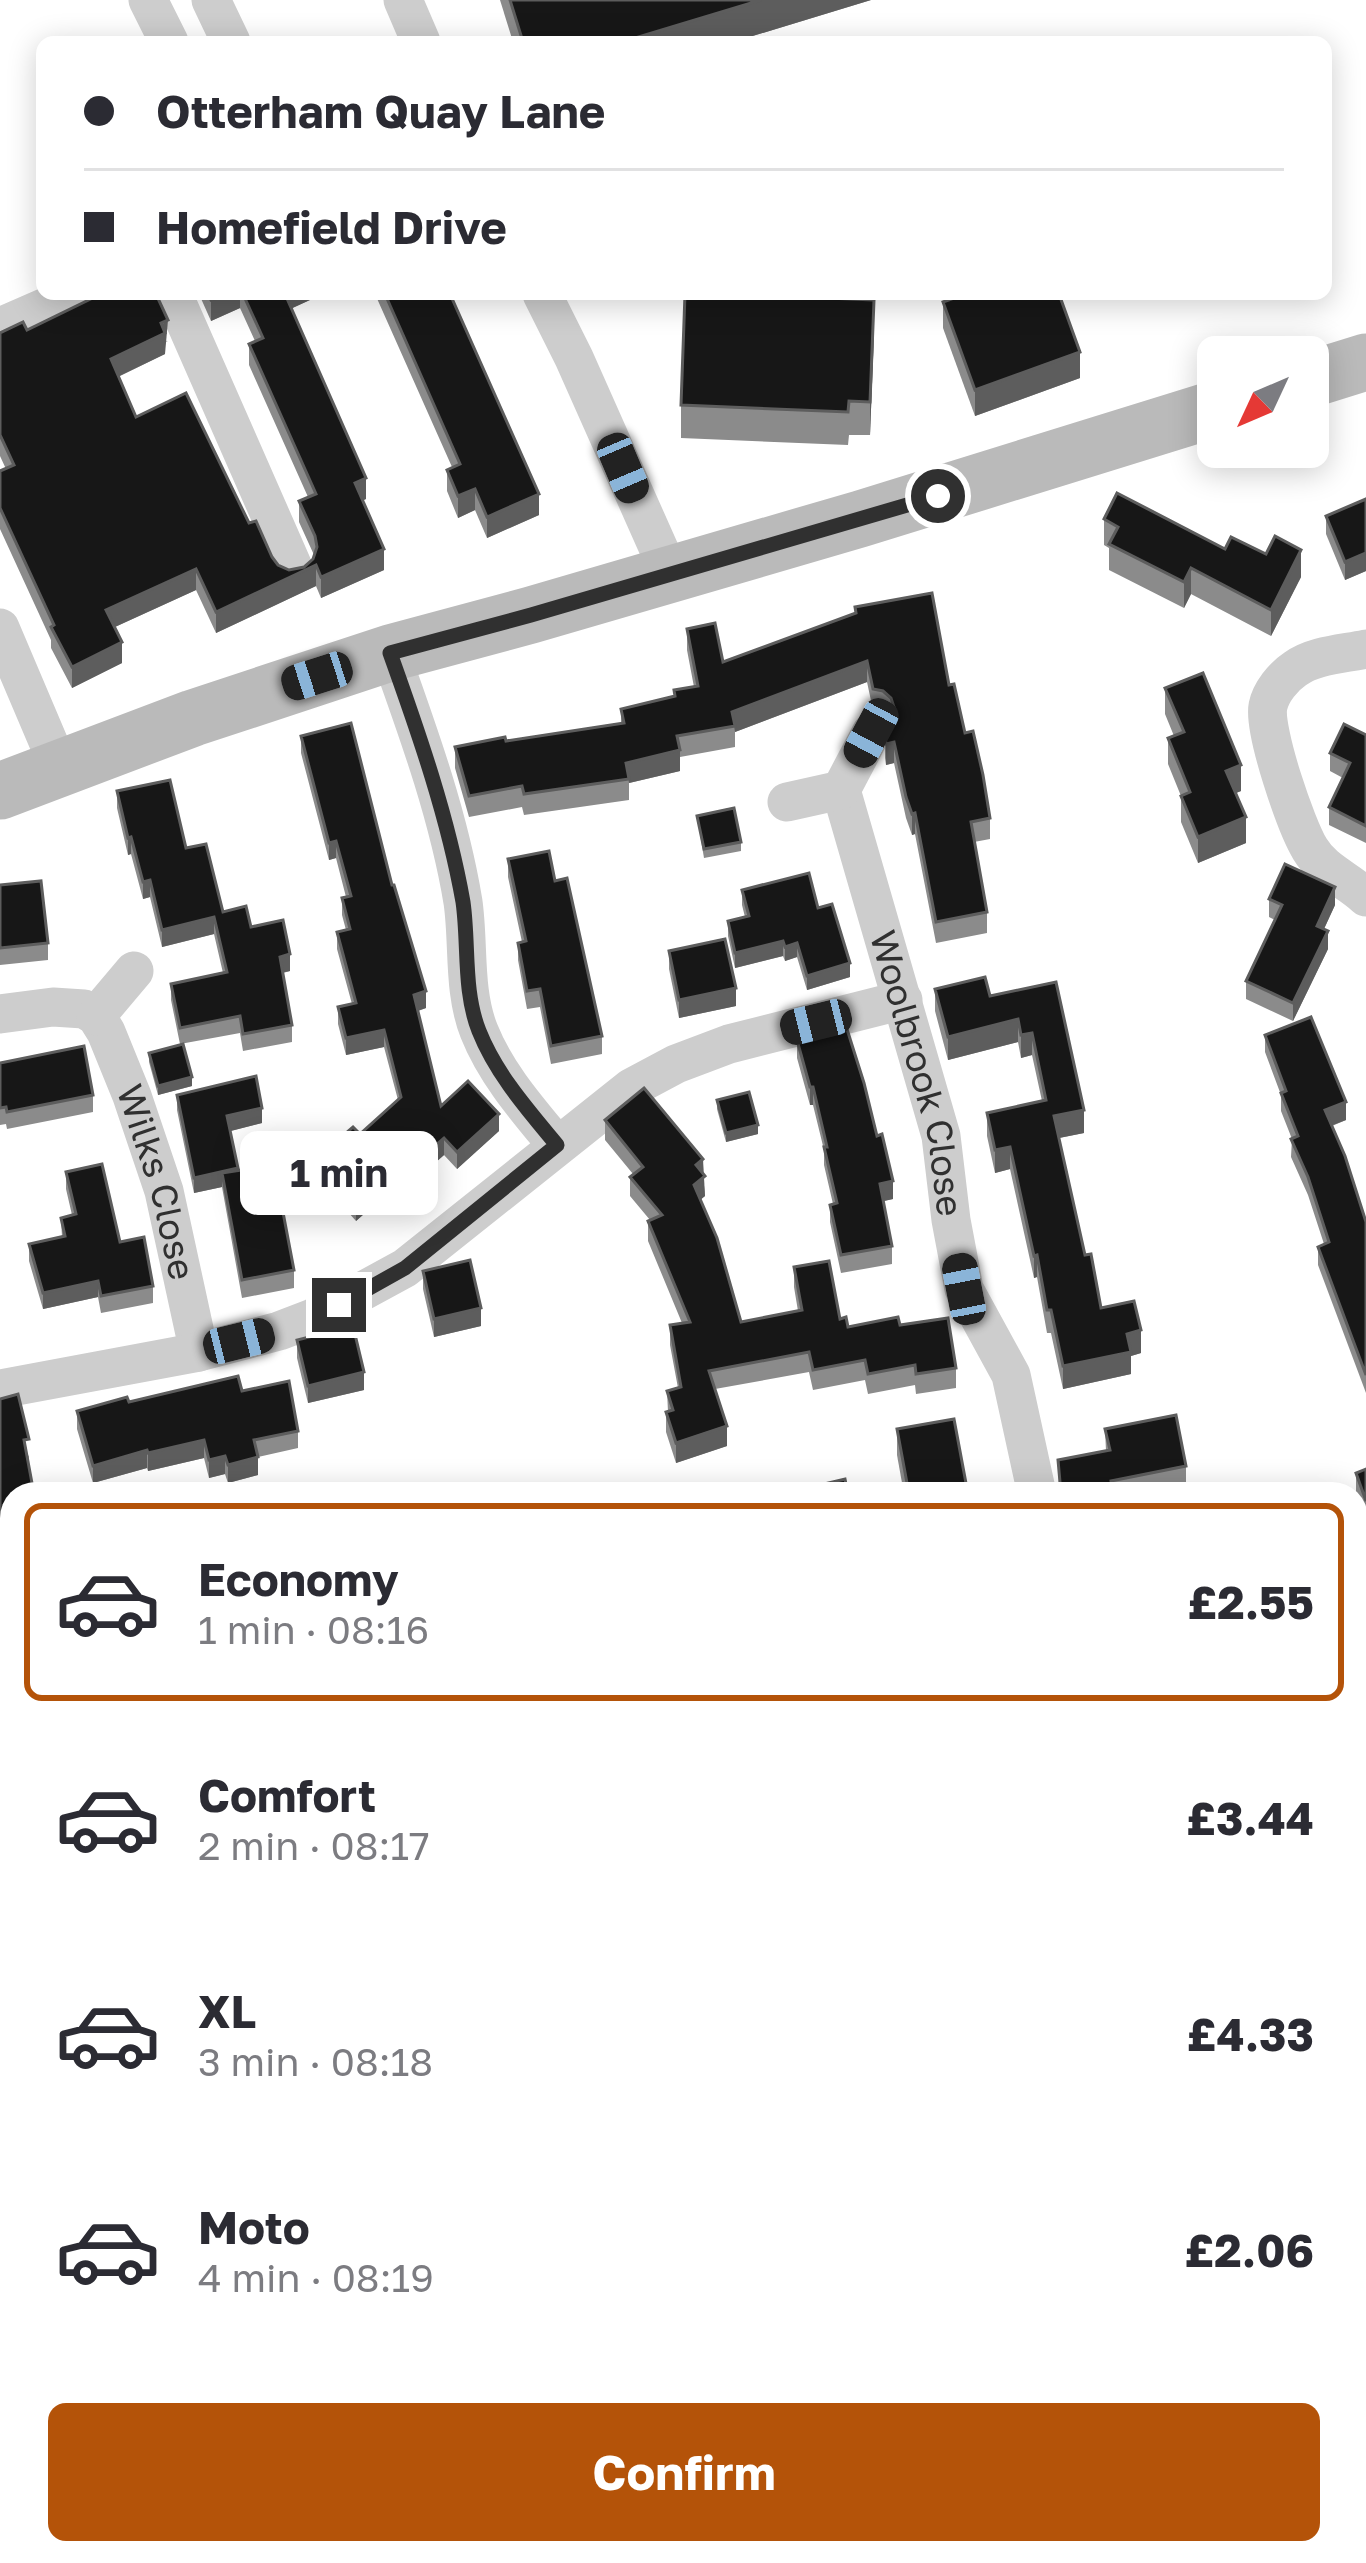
<!DOCTYPE html>
<html lang="en">
<head>
<meta charset="utf-8">
<style>
  :root { --surface:#fff; --page:#f7f7f7; --text:#2b2b33; --muted:#7c7c81; --line:#e1e1e2; --accent:#b45309 }
  body { margin:0; font-family:"Golos Text",sans-serif; background:var(--page); color:var(--text); height:100vh; display:flex; flex-direction:column; font-size:45px; white-space:nowrap }
  * { box-sizing:border-box; margin:0 }
  p { font-size:39px; color:var(--muted) }
  .icon { flex:none; width:66px; height:66px; fill:none; stroke:currentColor; stroke-width:2; stroke-linecap:round; stroke-linejoin:round }
  .map { position:relative; flex:1; overflow:hidden }
  .drawer { position:absolute; left:0px; top:1482px; width:1368px; height:1083px; display:flex; flex-direction:column; background:var(--surface); border-radius:36px 36px 0 0; box-shadow:0 6px 30px #0003 }
  .drawer>* { flex:none }
  .top-card { position:absolute; left:36px; top:36px; width:1296px; height:264px; border-radius:18px; box-shadow:0 6px 30px #0003; display:grid; align-content:center; height:264px; padding:0 48px; background:var(--surface) }
  .needle { width:78px; rotate:226deg }
  .controls { position:absolute; left:1197px; top:336px; display:grid; gap:24px }
  .controls a { display:grid; place-items:center; width:132px; height:132px; border-radius:18px; background:var(--surface); box-shadow:0 6px 30px #0003; font-size:60px }
  .end { position:absolute; width:54px; height:54px; margin:-27px; border:15px solid #303030; background:#fff; box-shadow:0 0 0 6px #fff }
  .from { border-radius:50% }
  .bubble { position:absolute; height:84px; border-radius:18px; background:var(--surface); box-shadow:0 6px 30px #0003; font-size:39px; font-weight:700; line-height:84px; text-align:center }
  .car { position:absolute; width:36px; height:72px; margin:-36px -18px; border-radius:15px; box-shadow:0 0 9px 3px #0007; background:linear-gradient(#222 24%,#8ab4d8 0 40%,#222 0 76%,#8ab4d8 0 86%,#222 0) }
  .top-card b { display:flex; align-items:center; gap:42px; height:114px; font-size:45px }
  .top-card b+b { border-top:3px solid var(--line) }
  .top-card i { width:30px; height:30px; background:var(--text) }
  ul { padding:21px 0 0; list-style:none }
  li { display:flex; align-items:center; gap:36px; height:198px; margin:0 24px 18px; padding:0 24px; border:6px solid transparent; border-radius:18px }
  li div { flex:1 }
  li b { display:block; font-size:45px }
  li em { font-style:normal; font-weight:700 }
  li.current { border-color:var(--accent) }
  li>.icon { width:108px; height:108px; stroke-width:1.5 }
  .cta { display:flex; gap:24px; margin-top:auto; padding:24px 48px }
  .cta a { flex:1; height:138px; border-radius:18px; background:var(--accent); color:#fff; font-size:48px; font-weight:700; line-height:138px; text-align:center }
  .map>svg:first-child { display:block }
  .green { fill:#e5ecde }
  .lines { fill:none; stroke-linecap:round; stroke-linejoin:round }
  .street { stroke:#cdcdcd; stroke-width:39 }
  .secondary { stroke:#bababa; stroke-width:57 }
  .wall { fill:#8b8b8b }
  .shaded-wall { fill:#5d5d5d }
  .building { fill:#171717; stroke:#5d5d5d; stroke-width:3 }
  .route { stroke:#303030; stroke-width:15 }
  .labels { text-anchor:middle; stroke-width:12; stroke-linejoin:round; paint-order:stroke }
  .street-label { font-size:36px; fill:#303030; stroke:#fff }
</style>
</head>
<body>
<div class="map">
<svg width="1366" height="2563" viewBox="0 0 1366 2563">
  <rect width="100%" height="100%" fill="#fff"/>
  <polygon class="green" points="12,1872 12,1940 0,1941 0,1873"/>
  <g class="lines">
    <g class="street">
      <polyline points="148,0 169,42"/>
      <polyline points="211,0 231,42"/>
      <polyline points="403,0 421,42"/>
      <polyline points="173,294 293,567"/>
      <polyline points="542,294 574,358 670,574"/>
      <polyline points="0,327 76,294"/>
      <polyline points="0,628 59,767"/>
      <path d="M1366,649C1343,654 1314,655 1295,669C1283,677 1271,692 1268,706C1263,730 1296,826 1310,849C1323,871 1348,880 1366,897"/>
      <path d="M390,653C419,734 449,817 463,902C469,944 463,991 479,1031C496,1074 528,1110 557,1145"/>
      <path id="s1" d="M841,790L941,1136L951,1220L964,1289L1011,1375L1037,1494"/>
      <polyline points="787,802 841,790 871,733"/>
      <path id="s2" d="M0,1014L53,1007L84,1009L96,1016L106,1032L132,1096L164,1191L199,1352"/>
      <polyline points="96,1016 134,971"/>
      <polyline points="0,1389 199,1352 279,1331 313,1318 405,1268 631,1088 676,1064 729,1044 903,1000"/>
      <polyline points="0,1758 12,1755"/>
    </g>
    <g class="secondary">
      <polyline points="1308,380 1366,362"/>
      <polyline points="0,791 193,718 390,653 531,615 860,519 1218,408"/>
    </g>
  </g>
  <g class="wall">
    <polygon points="500,0 871,0 733,42 513,42"/>
    <polygon points="199,294 323,294 292,308 366,499 363,500 384,570 321,598 316,586 216,633 196,590 115,627 122,663 72,688 51,648 51,640 0,529 0,471 6,469 0,456 0,333 27,330 168,341 165,342 165,354 118,377 136,417 249,523 278,565 289,570 304,567 313,559 314,555 299,522 299,501 308,497 249,365 249,344 255,341 240,308 211,321"/>
    <polygon points="375,294 450,294 539,515 487,538 475,510 458,518 447,491 447,470 452,467"/>
    <polygon points="943,302 1080,378 975,416 943,328"/>
    <polygon points="874,334 870,435 849,435 848,445 681,438 681,405"/>
    <polygon points="1366,499 1366,571 1345,580 1326,534 1326,516"/>
    <polygon points="1104,519 1225,549 1266,554 1301,577 1271,636 1191,594 1184,608 1109,570 1109,548 1104,545"/>
    <polygon points="855,607 949,685 990,818 990,839 974,842 987,912 987,933 936,943 915,834 912,835 906,818 894,763 886,765 885,758 885,737 892,723 883,712 873,710 867,682 735,732 735,747 680,757 680,771 629,783 629,800 524,815 522,807 469,817 455,768 455,747 506,741 621,723 621,709 674,696 674,690 694,687 687,650 687,629 723,662 855,614"/>
    <polygon points="1165,688 1241,791 1236,793 1246,843 1198,863 1181,822 1181,796 1168,764 1168,738 1174,736 1165,714"/>
    <polygon points="1366,735 1366,843 1329,825 1329,807 1343,778 1330,771 1330,753"/>
    <polygon points="301,736 392,885 426,1008 418,1011 441,1106 499,1131 457,1169 444,1155 403,1191 398,1184 356,1221 316,1176 316,1159 360,1134 398,1100 384,1047 346,1055 338,1024 338,1007 352,1004 337,949 337,932 346,930 342,915 342,898 346,897 336,858 329,860 301,753"/>
    <polygon points="117,791 186,848 223,912 251,927 290,971 283,973 292,1025 292,1042 243,1051 240,1033 180,1044 171,1000 171,984 223,973 214,934 162,947 150,897 143,899 131,854 128,855 117,808"/>
    <polygon points="697,816 741,842 741,851 704,858"/>
    <polygon points="508,859 555,881 602,1036 602,1054 551,1064 540,1007 527,1009 518,960 518,943 522,942 508,877"/>
    <polygon points="0,885 48,943 48,960 0,965"/>
    <polygon points="742,890 818,908 850,977 807,990 797,957 785,961 783,956 735,968 728,936 728,921 745,917 742,905"/>
    <polygon points="1269,899 1335,905 1324,929 1328,949 1293,1021 1246,999 1246,981 1275,920 1269,917"/>
    <polygon points="669,951 736,1006 679,1018 669,969"/>
    <polygon points="1056,982 1084,1133 1059,1138 1085,1255 1101,1308 1141,1353 1131,1356 1131,1374 1063,1389 1051,1333 1047,1333 1037,1277 1034,1278 1010,1169 995,1173 987,1136 987,1113 1042,1101 1032,1055 1021,1058 1018,1042 948,1060 935,1011 935,989 990,996"/>
    <polygon points="1265,1035 1346,1120 1332,1126 1366,1222 1366,1393 1318,1265 1318,1247 1324,1244 1308,1195 1291,1157 1292,1139 1281,1111 1281,1095 1265,1052"/>
    <polygon points="797,1040 893,1199 883,1201 892,1246 892,1264 841,1273 830,1222 830,1205 833,1204 824,1165 824,1150 813,1105 810,1105 797,1058"/>
    <polygon points="149,1053 192,1086 158,1095 149,1062"/>
    <polygon points="0,1063 93,1095 93,1112 7,1129 6,1124 0,1125"/>
    <polygon points="177,1095 262,1123 230,1131 238,1170 294,1270 294,1288 242,1298 222,1187 194,1193 177,1110"/>
    <polygon points="717,1100 758,1134 726,1142 717,1109"/>
    <polygon points="605,1120 703,1174 705,1196 700,1200 741,1322 798,1311 794,1287 794,1267 848,1327 900,1325 956,1368 956,1388 916,1394 915,1385 868,1394 865,1380 813,1390 809,1372 715,1389 727,1446 676,1463 666,1432 666,1412 668,1412 667,1391 678,1388 670,1345 670,1325 682,1323 648,1241 648,1221 650,1220 630,1196 630,1177 633,1174 605,1140"/>
    <polygon points="66,1172 153,1286 153,1303 101,1313 98,1297 43,1309 29,1261 29,1244 62,1237 61,1218 72,1215 66,1189"/>
    <polygon points="423,1271 481,1326 434,1337 423,1289"/>
    <polygon points="297,1340 364,1390 308,1403 297,1358"/>
    <polygon points="242,1391 298,1431 298,1448 258,1457 258,1475 228,1483 225,1474 209,1478 204,1458 148,1471 147,1468 93,1483 77,1429 77,1411 129,1402"/>
    <polygon points="0,1399 29,1457 12,1494 12,1570 0,1572"/>
    <polygon points="897,1429 968,1494 904,1494 897,1455"/>
    <polygon points="1105,1429 1186,1466 1186,1484 1134,1494 1055,1494 1059,1485 1058,1460 1106,1451"/>
    <polygon points="1366,1469 1366,1518 1356,1491 1356,1473"/>
    <polygon points="12,1796 12,1872 0,1873 0,1797"/>
  </g>
  <g class="shaded-wall">
    <polygon points="761,0 871,0 733,42 622,42"/>
    <polygon points="226,294 240,294 240,308 211,321 211,300"/>
    <polygon points="284,294 323,294 284,312"/>
    <polygon points="874,300 874,334 870,435 870,402"/>
    <polygon points="168,320 165,354 111,380 111,359"/>
    <polygon points="1080,352 1080,378 975,416 975,390"/>
    <polygon points="366,478 366,499 355,504 355,483"/>
    <polygon points="475,489 475,510 458,518 458,496"/>
    <polygon points="539,494 539,515 487,538 487,517"/>
    <polygon points="384,549 384,570 321,598 321,577"/>
    <polygon points="1301,550 1301,577 1271,636 1271,610"/>
    <polygon points="1366,553 1366,571 1345,580 1345,562"/>
    <polygon points="316,565 316,586 216,633 216,612"/>
    <polygon points="1191,568 1191,594 1184,608 1184,582"/>
    <polygon points="196,569 196,590 106,631 106,610"/>
    <polygon points="122,642 122,663 72,688 72,667"/>
    <polygon points="867,661 867,682 735,732 732,712"/>
    <polygon points="894,742 894,763 886,765 886,744"/>
    <polygon points="680,750 680,771 629,783 626,763"/>
    <polygon points="1241,765 1241,791 1226,797 1226,771"/>
    <polygon points="915,813 915,834 912,835 912,814"/>
    <polygon points="1246,817 1246,843 1198,863 1198,837"/>
    <polygon points="131,837 131,854 128,855 128,838"/>
    <polygon points="336,841 336,858 329,860 329,843"/>
    <polygon points="150,880 150,897 143,899 143,882"/>
    <polygon points="1335,887 1335,905 1317,944 1317,926"/>
    <polygon points="214,917 214,934 162,947 162,930"/>
    <polygon points="1328,931 1328,949 1293,1021 1293,1003"/>
    <polygon points="783,941 783,956 735,968 735,953"/>
    <polygon points="797,943 797,957 785,961 785,947"/>
    <polygon points="290,954 290,971 280,973 280,957"/>
    <polygon points="850,963 850,977 807,990 807,976"/>
    <polygon points="736,988 736,1006 679,1018 679,1000"/>
    <polygon points="426,991 426,1008 414,1012 414,995"/>
    <polygon points="1018,1019 1018,1042 948,1060 948,1037"/>
    <polygon points="384,1030 384,1047 346,1055 346,1038"/>
    <polygon points="1032,1033 1032,1055 1021,1058 1021,1035"/>
    <polygon points="192,1077 192,1086 158,1095 158,1086"/>
    <rect x="810" y="1087" width="3" height="18"/>
    <polygon points="1346,1102 1346,1120 1325,1128 1325,1110"/>
    <polygon points="262,1108 262,1123 227,1132 227,1116"/>
    <polygon points="1084,1110 1084,1133 1054,1139 1054,1116"/>
    <polygon points="499,1114 499,1131 457,1169 457,1152"/>
    <polygon points="758,1125 758,1134 726,1142 726,1133"/>
    <polygon points="444,1138 444,1155 403,1191 403,1174"/>
    <polygon points="1010,1147 1010,1169 995,1173 995,1150"/>
    <polygon points="703,1159 705,1196 694,1205 696,1165"/>
    <polygon points="398,1167 398,1184 356,1221 356,1204"/>
    <polygon points="238,1168 222,1173 222,1187 194,1193 194,1178"/>
    <polygon points="893,1181 893,1199 880,1202 880,1184"/>
    <polygon points="1037,1255 1037,1277 1034,1278 1034,1256"/>
    <polygon points="98,1281 98,1297 43,1309 43,1293"/>
    <polygon points="481,1308 481,1326 434,1337 434,1319"/>
    <polygon points="1141,1330 1141,1353 1131,1356 1131,1374 1063,1389 1063,1366 1127,1334"/>
    <polygon points="364,1372 364,1390 308,1403 308,1386"/>
    <polygon points="727,1426 727,1446 676,1463 676,1443"/>
    <polygon points="204,1440 204,1458 148,1471 148,1453"/>
    <polygon points="147,1450 147,1468 93,1483 93,1466"/>
    <polygon points="225,1456 225,1474 209,1478 209,1460"/>
    <polygon points="258,1457 258,1475 228,1483 228,1465"/>
    <polygon points="12,1668 12,1686 0,1689 0,1671"/>
  </g>
  <g class="building">
    <polygon points="510,0 761,0 622,42 523,42"/>
    <polygon points="101,294 156,294 168,320 161,323 165,333 111,359 136,417 186,393 249,523 256,521 272,557 278,565 289,570 304,567 313,559 317,547 315,536 299,501 316,494 249,344 263,338 243,294 285,294 366,478 355,483 384,549 321,577 316,565 216,612 196,569 106,610 122,642 72,667 51,627 54,625 0,508 0,471 14,465 0,435 0,333 23,322 27,330"/>
    <polygon points="208,294 226,294 211,300"/>
    <polygon points="385,294 450,294 539,494 487,517 475,489 458,496 447,470 460,464"/>
    <polygon points="685,294 734,294 874,300 870,402 849,401 848,412 681,405"/>
    <polygon points="965,294 1059,294 1080,352 975,390 943,302"/>
    <polygon points="1117,493 1225,549 1231,537 1266,554 1275,536 1301,550 1271,610 1191,568 1184,582 1109,544 1118,527 1104,519"/>
    <polygon points="1366,499 1366,553 1345,562 1326,516"/>
    <polygon points="932,593 949,685 954,684 965,733 973,731 983,775 990,818 971,822 987,912 936,922 915,813 912,814 906,797 894,742 886,744 885,737 893,722 895,710 891,698 883,691 873,689 867,661 732,712 735,726 677,736 680,750 626,763 629,779 524,794 522,786 469,796 455,747 505,737 506,741 624,723 621,709 675,696 674,690 698,686 687,629 715,623 723,662 856,613 855,607"/>
    <polygon points="1203,673 1241,765 1226,771 1246,817 1198,837 1181,796 1190,792 1168,738 1184,732 1165,688"/>
    <polygon points="351,723 392,885 394,885 426,991 414,995 441,1106 468,1081 499,1114 457,1152 444,1138 403,1174 398,1167 356,1204 316,1159 353,1127 360,1134 401,1097 384,1030 346,1038 338,1007 356,1003 337,932 350,929 342,898 351,896 336,841 329,843 301,736"/>
    <polygon points="1344,724 1366,735 1366,826 1329,807 1350,763 1330,753"/>
    <polygon points="170,780 186,848 206,844 223,912 246,906 251,927 283,920 290,954 280,957 292,1025 243,1034 240,1016 180,1028 171,984 227,972 214,917 162,930 150,880 143,882 131,837 128,838 117,791"/>
    <polygon points="734,808 741,842 704,849 697,816"/>
    <polygon points="549,851 555,881 567,878 602,1036 551,1046 540,989 527,991 518,943 526,941 508,859"/>
    <polygon points="1285,864 1335,887 1317,926 1328,931 1293,1003 1246,981 1282,905 1269,899"/>
    <polygon points="809,873 818,908 832,904 850,963 807,976 797,943 785,947 783,941 735,953 728,921 749,916 742,890"/>
    <polygon points="41,881 48,943 0,948 0,885"/>
    <polygon points="725,939 736,988 679,1000 669,951"/>
    <polygon points="985,977 990,996 1056,982 1084,1110 1054,1116 1085,1255 1091,1254 1101,1308 1134,1301 1141,1330 1127,1334 1131,1352 1063,1366 1051,1310 1047,1310 1037,1255 1034,1256 1010,1147 995,1150 987,1113 1046,1100 1032,1033 1021,1035 1018,1019 948,1037 935,989"/>
    <polygon points="1311,1017 1346,1102 1325,1110 1345,1156 1366,1222 1366,1375 1318,1247 1329,1242 1308,1177 1291,1139 1298,1136 1281,1093 1286,1091 1265,1035"/>
    <polygon points="846,1026 864,1083 877,1136 882,1134 893,1181 880,1184 892,1246 841,1255 830,1205 837,1203 824,1147 827,1147 813,1087 810,1087 797,1040"/>
    <polygon points="183,1044 192,1077 158,1086 149,1053"/>
    <polygon points="84,1046 93,1095 7,1112 6,1107 0,1108 0,1063"/>
    <polygon points="256,1076 262,1108 227,1116 238,1168 194,1178 177,1095"/>
    <polygon points="644,1088 703,1159 696,1165 705,1176 694,1185 717,1238 741,1322 802,1310 794,1267 829,1261 840,1319 846,1317 848,1327 898,1317 900,1325 948,1318 956,1368 916,1374 915,1365 868,1374 865,1360 813,1370 809,1352 709,1371 727,1426 676,1443 666,1412 673,1410 667,1391 681,1387 670,1325 690,1322 648,1221 662,1215 630,1177 643,1167 605,1120"/>
    <polygon points="749,1092 758,1125 726,1133 717,1100"/>
    <polygon points="102,1164 120,1242 144,1237 153,1286 101,1296 98,1281 43,1293 29,1244 65,1236 61,1218 76,1214 66,1172"/>
    <polygon points="274,1165 294,1270 242,1280 222,1173"/>
    <polygon points="470,1260 481,1308 434,1319 423,1271"/>
    <polygon points="353,1326 364,1372 308,1386 297,1340"/>
    <polygon points="238,1376 242,1391 289,1381 298,1431 254,1440 258,1457 228,1465 225,1456 209,1460 204,1440 148,1453 147,1450 93,1466 77,1411 127,1397 129,1402"/>
    <polygon points="18,1394 29,1439 24,1440 34,1494 12,1494 12,1552 0,1554 0,1399"/>
    <polygon points="1176,1415 1186,1466 1111,1481 1113,1494 1056,1494 1055,1491 1060,1482 1058,1460 1110,1450 1105,1429"/>
    <polygon points="954,1419 968,1494 909,1494 897,1429"/>
    <polygon points="1366,1469 1366,1501 1356,1473"/>
    <polygon points="845,1479 848,1494 795,1494 794,1491"/>
    <polygon points="12,1616 12,1668 0,1671 0,1619"/>
    <polygon points="12,1796 12,1854 0,1855 0,1797"/>
    <polygon points="51,2553 100,2553 102,2563 49,2563 48,2554"/>
  </g>
  <g class="lines">
    <path class="route" d="M339,1305L405,1268L557,1145C528,1110 496,1074 479,1031C463,991 469,944 463,902C448,817 419,734 390,653L531,615L938,496"/>
  </g>
  <g class="labels">
    <g class="street-label">
      <text dy="13" stroke="none"><textPath href="#s1" startOffset="294">Woolbrook Close</textPath></text>
      <text dy="13" stroke="none"><textPath href="#s2" startOffset="276">Wilks Close</textPath></text>
    </g>
  </g>
</svg>
<div class="controls">
<a><svg class="needle" viewBox="-14 -14 28 28"><path d="M0-13l5 13h-10z" fill="#e53935"/><path d="M0 13l5-13h-10z" fill="#7c7c81"/></svg></a>
</div>
<i class="end from" style="left:938px;top:496px"></i>
<i class="end" style="left:339px;top:1305px"></i>
<div class="bubble" style="left:240px;top:1131px;width:198px">1 min</div>
<i class="car" style="left:623px;top:468px;rotate:157deg"></i>
<i class="car" style="left:317px;top:676px;rotate:252deg"></i>
<i class="car" style="left:871px;top:733px;rotate:208deg"></i>
<i class="car" style="left:816px;top:1022px;rotate:256deg"></i>
<i class="car" style="left:964px;top:1289px;rotate:349deg"></i>
<i class="car" style="left:239px;top:1341px;rotate:76deg"></i>
<div class="top-card">
<b><i class="from"></i>Otterham Quay Lane</b>
<b><i></i>Homefield Drive</b>
</div>
<section class="drawer">
<ul>
<li class="current"><svg class="icon" aria-label="car" viewBox="0 0 24 24"><path d="M5 17H2v-5l4-1 3-4h7l3 4 3 1v5h-3M9 17h6M6 11h13"/><circle cx="7" cy="17" r="2"/><circle cx="17" cy="17" r="2"/></svg><div><b>Economy</b><p>1 min · 08:16</p></div><em>£2.55</em></li>
<li><svg class="icon" aria-label="car" viewBox="0 0 24 24"><path d="M5 17H2v-5l4-1 3-4h7l3 4 3 1v5h-3M9 17h6M6 11h13"/><circle cx="7" cy="17" r="2"/><circle cx="17" cy="17" r="2"/></svg><div><b>Comfort</b><p>2 min · 08:17</p></div><em>£3.44</em></li>
<li><svg class="icon" aria-label="car" viewBox="0 0 24 24"><path d="M5 17H2v-5l4-1 3-4h7l3 4 3 1v5h-3M9 17h6M6 11h13"/><circle cx="7" cy="17" r="2"/><circle cx="17" cy="17" r="2"/></svg><div><b>XL</b><p>3 min · 08:18</p></div><em>£4.33</em></li>
<li><svg class="icon" aria-label="car" viewBox="0 0 24 24"><path d="M5 17H2v-5l4-1 3-4h7l3 4 3 1v5h-3M9 17h6M6 11h13"/><circle cx="7" cy="17" r="2"/><circle cx="17" cy="17" r="2"/></svg><div><b>Moto</b><p>4 min · 08:19</p></div><em>£2.06</em></li>
</ul>
<div class="cta"><a>Confirm</a></div>
</section>
</div>
</body>
</html>
